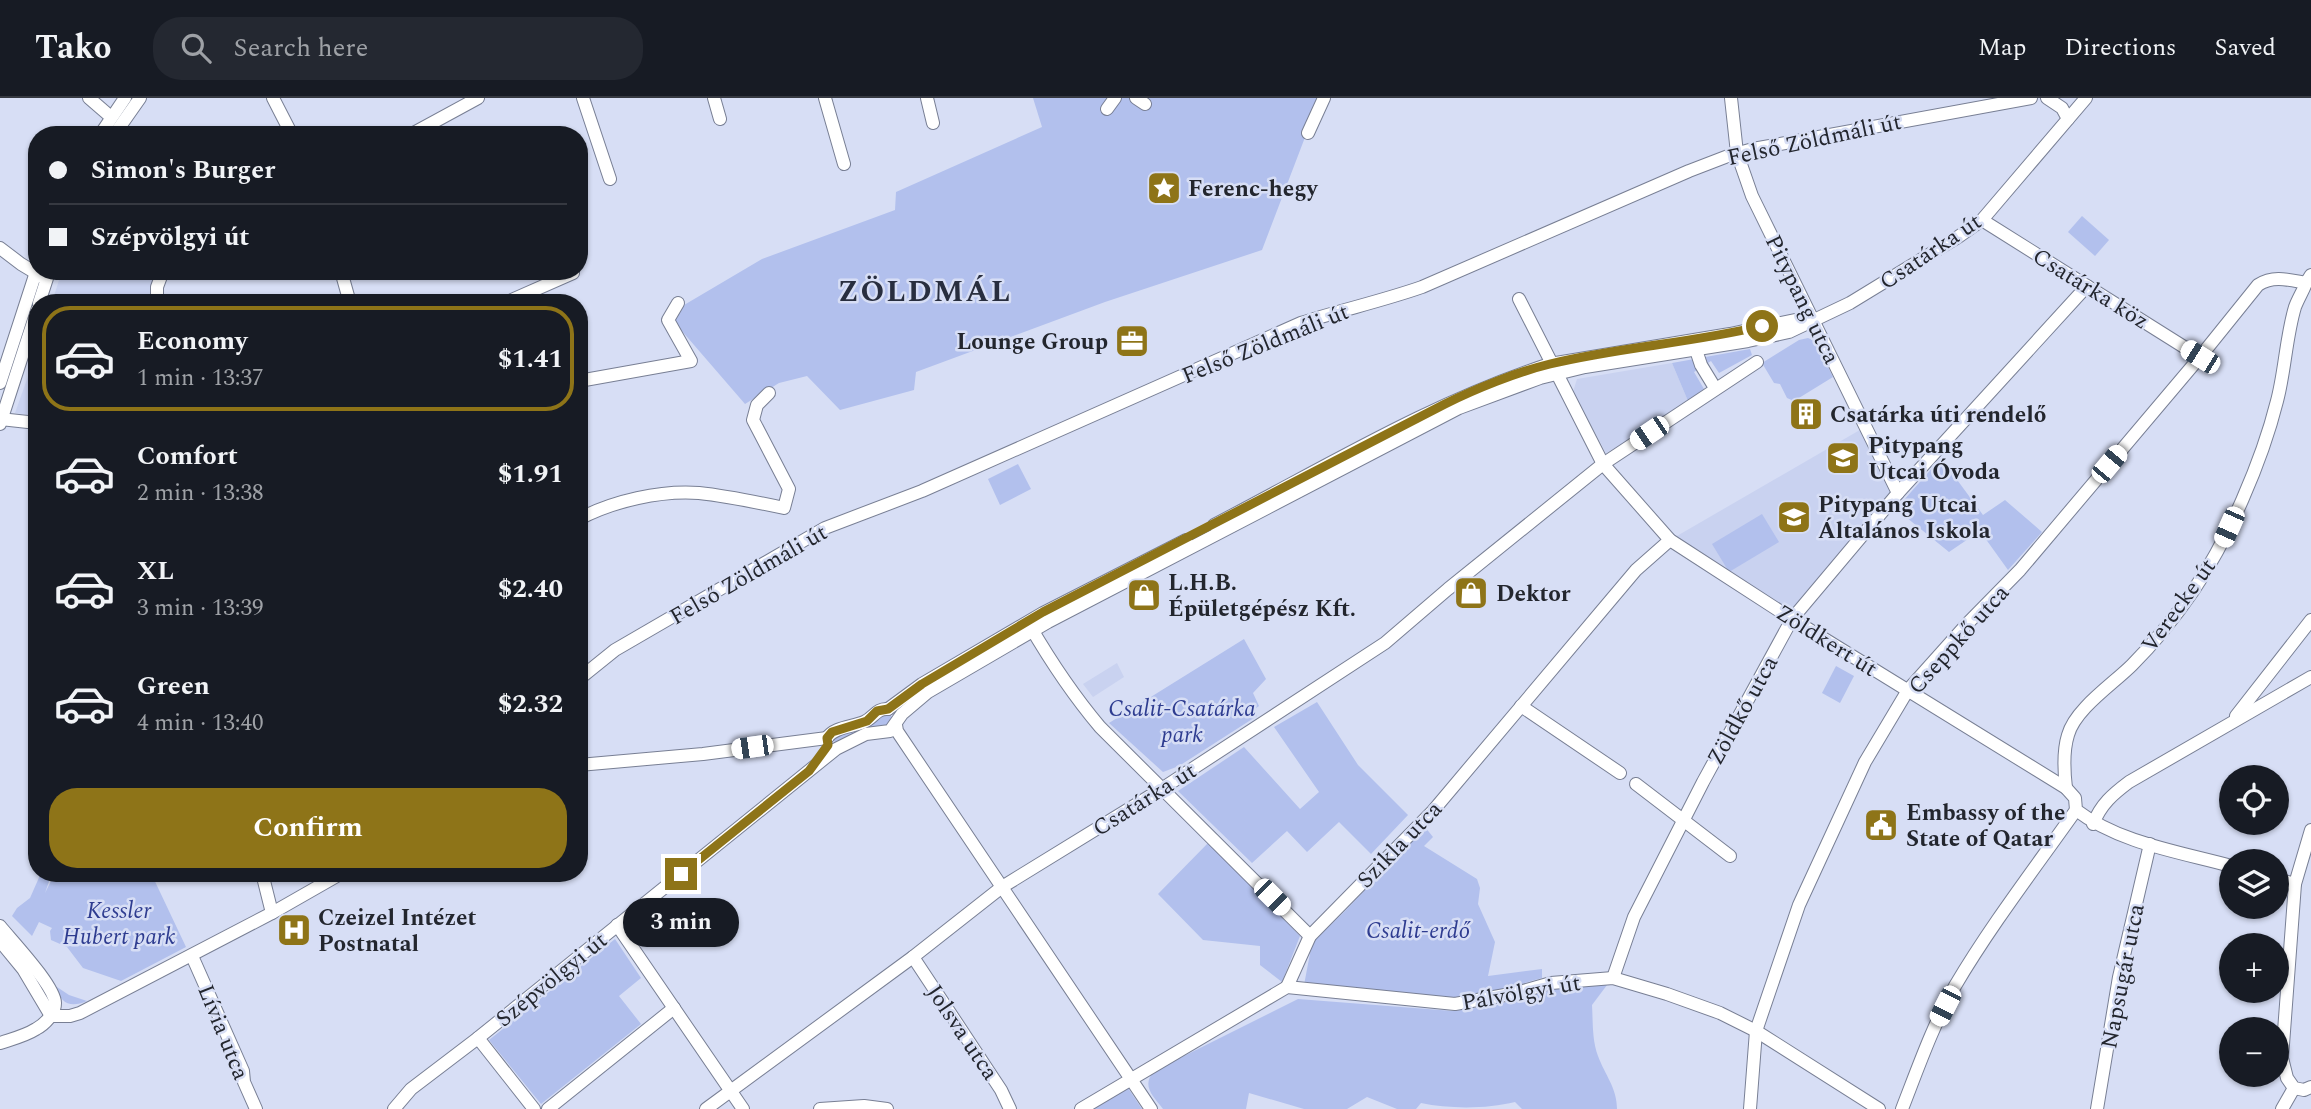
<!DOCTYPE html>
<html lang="en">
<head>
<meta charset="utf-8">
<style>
  :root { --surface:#171b24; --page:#242831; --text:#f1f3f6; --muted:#9ea1a6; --line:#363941; --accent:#8e7418 }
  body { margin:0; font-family:Spectral,serif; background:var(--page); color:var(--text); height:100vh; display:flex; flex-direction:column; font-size:26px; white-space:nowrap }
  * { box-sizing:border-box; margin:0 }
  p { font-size:23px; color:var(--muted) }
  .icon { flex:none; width:38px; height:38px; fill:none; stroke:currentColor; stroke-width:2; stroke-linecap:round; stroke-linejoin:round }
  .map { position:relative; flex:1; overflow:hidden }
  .side { position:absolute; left:28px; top:196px; width:560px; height:588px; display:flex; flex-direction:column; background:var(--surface); border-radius:28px; box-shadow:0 2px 5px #0004 }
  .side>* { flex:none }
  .top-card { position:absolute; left:28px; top:28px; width:560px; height:154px; border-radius:28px; box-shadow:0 2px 5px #0004; display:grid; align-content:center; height:154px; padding:0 21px; background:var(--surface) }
  .buttons { position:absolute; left:2219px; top:667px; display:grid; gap:14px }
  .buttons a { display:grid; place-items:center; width:70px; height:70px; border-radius:50%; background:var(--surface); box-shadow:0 2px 5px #0004; font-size:35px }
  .end { position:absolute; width:32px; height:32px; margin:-16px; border:9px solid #8e7418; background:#fff; box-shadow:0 0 0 4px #fff }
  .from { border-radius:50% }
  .bubble { position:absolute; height:49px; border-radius:24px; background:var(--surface); box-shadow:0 2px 5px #0004; font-size:23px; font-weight:700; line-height:49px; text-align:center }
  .car { position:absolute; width:21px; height:42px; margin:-21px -10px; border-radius:9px; box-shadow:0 0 5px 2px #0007; background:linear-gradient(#fff 24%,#345 0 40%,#fff 0 76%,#345 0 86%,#fff 0) }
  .top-card b { display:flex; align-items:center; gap:24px; height:66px; font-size:26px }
  .top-card b+b { border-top:2px solid var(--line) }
  .top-card i { width:18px; height:18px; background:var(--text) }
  ul { padding:12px 0 0; list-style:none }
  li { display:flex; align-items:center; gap:21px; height:105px; margin:0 14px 10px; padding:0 7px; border:4px solid transparent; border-radius:28px }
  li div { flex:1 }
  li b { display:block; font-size:26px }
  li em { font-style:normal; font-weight:700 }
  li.selected { border-color:var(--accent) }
  li>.icon { width:63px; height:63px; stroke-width:1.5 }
  .primary-button { display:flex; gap:14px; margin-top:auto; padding:14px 21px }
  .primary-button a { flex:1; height:80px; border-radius:28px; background:var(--accent); color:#fff; font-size:28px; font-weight:700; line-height:80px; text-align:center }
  header { display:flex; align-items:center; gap:42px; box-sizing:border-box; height:98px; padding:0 35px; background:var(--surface); border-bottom:2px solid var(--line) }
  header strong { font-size:33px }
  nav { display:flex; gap:38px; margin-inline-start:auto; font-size:24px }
  .search { width:490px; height:63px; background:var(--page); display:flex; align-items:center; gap:18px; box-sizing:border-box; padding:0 24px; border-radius:28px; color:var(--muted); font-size:26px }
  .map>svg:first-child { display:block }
  .built { fill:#c9d2f0 }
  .green { fill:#b2c0ed }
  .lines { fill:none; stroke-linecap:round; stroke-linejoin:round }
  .minor-casing { stroke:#787f94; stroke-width:14 }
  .minor { stroke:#fff; stroke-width:12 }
  .route { stroke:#8e7418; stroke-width:9 }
  .labels { text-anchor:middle; stroke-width:5; stroke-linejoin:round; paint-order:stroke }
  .street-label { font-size:23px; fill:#23262e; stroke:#d7def5 }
  .poi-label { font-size:23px; font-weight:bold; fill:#23262e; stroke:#d7def5; text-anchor:start }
  .park-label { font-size:23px; font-style:italic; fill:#2e3c90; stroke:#d7def5 }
  .district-label { font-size:30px; font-weight:bold; letter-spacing:2px; fill:#282e3f; stroke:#d7def5 }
</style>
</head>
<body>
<header>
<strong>Tako</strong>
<div class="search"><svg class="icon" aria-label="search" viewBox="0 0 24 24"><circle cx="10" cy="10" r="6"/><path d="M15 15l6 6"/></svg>Search here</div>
<nav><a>Map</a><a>Directions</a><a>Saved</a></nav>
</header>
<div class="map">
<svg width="2311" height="1011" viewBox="0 0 2311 1011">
  <rect width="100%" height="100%" fill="#d7def5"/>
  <g class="built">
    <polygon points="62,173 160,173 153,205 55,205 53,201"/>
    <polygon points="37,253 37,318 15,315"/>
    <polygon points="1672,265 1688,303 1645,333 1606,355 1573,294 1577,281"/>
    <polygon points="1865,329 1898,395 1792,521 1670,442"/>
    <polygon points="1117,565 1124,579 1093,599 1083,586"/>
  </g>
  <g class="green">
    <polygon points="1033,0 1320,0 1262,152 1105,204 916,274 914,292 840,312 807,278 779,285 745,306 675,225 679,210 762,161 895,112 896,94 1042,29"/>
    <polygon points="2082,118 2109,142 2095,158 2068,134"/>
    <polygon points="1808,240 1815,243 1833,279 1794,303 1787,300 1780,286 1774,285 1762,265 1799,242"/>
    <polygon points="1750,251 1752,257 1719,275 1711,263 1694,274 1704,291 1688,303 1672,265"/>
    <polygon points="1941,360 1983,417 2005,402 2042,434 2008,472 1980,433 1949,454 1896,411"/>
    <polygon points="1018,366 1031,391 1000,407 988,381"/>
    <polygon points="1762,416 1779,444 1729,474 1712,446"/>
    <polygon points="1244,541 1266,581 1253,595 1259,608 1255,611 1257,618 1179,668 1163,674 1109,625"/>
    <polygon points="1836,568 1854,578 1840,605 1822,595"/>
    <polygon points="1317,604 1358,667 1408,717 1371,756 1339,724 1307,754 1287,733 1252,765 1178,693 1244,649 1300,711 1319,694 1274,629"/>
    <polygon points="889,614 893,621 892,626 837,645 832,642 835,634"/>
    <path d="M1425,729L1433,739L1424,748L1477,781L1480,790L1478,806L1495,844L1488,878L1542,871V880C1514,888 1485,898 1456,899C1406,900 1354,891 1304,887L1312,845L1345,813Z"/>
    <polygon points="1209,744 1300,838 1282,884 1260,867 1260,848 1203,842 1158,796"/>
    <polygon points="41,775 52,775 45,795 55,775 151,775 186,849 121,883 83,870 67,849 51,842 50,833 52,830 39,824 32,838 12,818 17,810 30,800"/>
    <polygon points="615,841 641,880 619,898 641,926 541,1006 489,942"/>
    <path d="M1607,887L1592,907C1593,924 1592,942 1598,958C1605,977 1617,990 1617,1011H1522L1515,1004C1487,1011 1449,1011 1421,1005L1416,1011H1397L1367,999L1347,1011H1304L1249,995L1246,1011H1163C1153,998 1141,988 1154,973L1298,901L1453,913L1498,907L1549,889Z"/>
    <path d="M57,889L69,897L87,903C71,910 60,906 57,889Z"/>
    <polygon points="1128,990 1142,1011 1093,1011"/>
  </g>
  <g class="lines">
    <g class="minor-casing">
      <g id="minor">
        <polyline points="89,0 111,19"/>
        <polyline points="273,0 292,37"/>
        <polyline points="583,0 610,81"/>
        <polyline points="714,0 720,21"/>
        <polyline points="825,0 844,66"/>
        <polyline points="927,0 933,25"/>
        <polyline points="1136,0 1145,6"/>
        <polyline points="1731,0 1737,55 1752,98 1898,395"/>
        <polyline points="2047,0 2062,10 2068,21"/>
        <polyline points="1107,11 1115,0"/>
        <polyline points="1308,35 1324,0"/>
        <polyline points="100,37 125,0"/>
        <polyline points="114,37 140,0"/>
        <polyline points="410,37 478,0"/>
        <polyline points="1982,122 2200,259"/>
        <polyline points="0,150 21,166 46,181"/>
        <polyline points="341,173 350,205"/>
        <path d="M1519,201L1603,366L1670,442L1792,521L2066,690L2075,700L2076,712C2119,745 2180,754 2231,768"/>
        <polyline points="39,205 49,174"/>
        <polyline points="157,205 157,189 163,173"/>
        <polyline points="505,205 573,175"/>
        <polyline points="1696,252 1701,267 1715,290"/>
        <polyline points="579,283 691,263 668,222 678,205"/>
        <polyline points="0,285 37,171"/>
        <polyline points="0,321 37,325"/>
        <polyline points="0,326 37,212"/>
        <path d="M579,421C613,403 661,392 699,395C728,398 756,404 784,410L789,391L753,322L757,307L769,295"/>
        <path d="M1214,427C1324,370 1432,304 1550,266L1730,236L1795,222H1813"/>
        <path d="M1030,528C1051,564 1073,597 1100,629L1310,838"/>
        <path d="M579,581L615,552L825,430L922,393L1301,225C1341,212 1382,203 1422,189L1689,73L1728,58L1753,51L2031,0"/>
        <polyline points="1521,608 1620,675"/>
        <polyline points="888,611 922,586 1043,515 1186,442"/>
        <polyline points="2236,618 2311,522"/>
        <polyline points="896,627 897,633 1151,1011"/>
        <path d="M827,640C834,629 852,629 864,624C874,620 876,610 888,611"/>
        <polyline points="579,667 703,656 827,640"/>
        <polyline points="1636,686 1730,758"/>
        <path d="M2066,690C2064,673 2063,653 2068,637C2075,611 2113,586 2132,567C2155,544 2175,519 2193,493C2228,442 2262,363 2277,303C2285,273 2286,239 2295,209C2298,201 2303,193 2306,185"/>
        <path d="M2093,726C2101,706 2113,696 2129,684L2311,579"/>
        <polyline points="2311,732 2295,786 2282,960 2287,980 2294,990 2304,992 2311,989"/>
        <polyline points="262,775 272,815"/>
        <polyline points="2277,781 2295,786"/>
        <polyline points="617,827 743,1011"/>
        <path d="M0,828C12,843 55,888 55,905C55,916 45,926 36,931C25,938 12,941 0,945"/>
        <polyline points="0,843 23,871 51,918"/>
        <polyline points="192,858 243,973 244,984 256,1011"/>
        <polyline points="913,859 1001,992 1010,1011"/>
        <polyline points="1613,880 1634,819 1703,684 1792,521 1898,395 2087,188"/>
        <polyline points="1287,889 1310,838 1432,714 1636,472 1670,442"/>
        <polyline points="51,918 70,918 80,915 272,815 342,775"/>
        <polyline points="478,940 534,1011"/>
        <polyline points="394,1011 411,991 478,940 836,651 866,636 890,633 902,616 928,594 1048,524 1459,310 1540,280 1585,269 1748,243 1789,234 1850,205 1958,139 1982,122 2086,0"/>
        <polyline points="548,1011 674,910"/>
        <polyline points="706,1011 913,859 1002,789 1163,690 1385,545 1448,491 1603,366 1757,264"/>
        <polyline points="820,1011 864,1008 887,1011"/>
        <polyline points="1081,1011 1287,889 1455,906 1516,895 1551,885 1613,880 1667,896 1720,915 1756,933 1879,1011"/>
        <path d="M1750,1011L1756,933L1799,807L1865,664L1908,592L1967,526L2020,472L2200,259L2258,187C2274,177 2289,182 2306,185L2311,177"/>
        <path d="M1902,1011C1918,970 1933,927 1955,888C1991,827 2035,770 2076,712"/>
        <polyline points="2097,1011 2119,879 2150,746"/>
        <polyline points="2282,1011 2294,990"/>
      </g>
    </g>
    <use href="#minor" class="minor"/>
  </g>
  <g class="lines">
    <path class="route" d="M681,776L809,673L828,647L827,640L832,634L867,623L877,613L888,611L922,586L1043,514L1445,306C1475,291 1517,274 1550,266C1620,249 1692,245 1762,228"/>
  </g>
  <defs>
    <g id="sight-square" transform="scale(1.75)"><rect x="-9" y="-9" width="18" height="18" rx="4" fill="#8e7418" stroke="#d7def5"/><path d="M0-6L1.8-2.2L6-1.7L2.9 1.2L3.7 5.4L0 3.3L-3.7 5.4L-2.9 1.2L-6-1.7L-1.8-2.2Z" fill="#fff"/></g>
    <g id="office-square" transform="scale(1.75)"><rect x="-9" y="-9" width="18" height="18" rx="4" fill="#8e7418" stroke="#d7def5"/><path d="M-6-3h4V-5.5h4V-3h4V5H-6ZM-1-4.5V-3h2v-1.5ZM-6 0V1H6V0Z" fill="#fff"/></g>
    <g id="building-square" transform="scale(1.75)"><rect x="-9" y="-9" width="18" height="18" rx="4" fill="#8e7418" stroke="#d7def5"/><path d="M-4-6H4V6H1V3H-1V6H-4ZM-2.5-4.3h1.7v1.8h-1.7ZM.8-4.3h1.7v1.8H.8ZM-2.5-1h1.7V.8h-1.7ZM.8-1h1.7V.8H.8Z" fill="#fff"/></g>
    <g id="school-square" transform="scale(1.75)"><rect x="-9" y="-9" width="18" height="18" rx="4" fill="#8e7418" stroke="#d7def5"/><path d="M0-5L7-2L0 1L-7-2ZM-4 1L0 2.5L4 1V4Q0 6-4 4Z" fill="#fff"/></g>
    <g id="shop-square" transform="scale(1.75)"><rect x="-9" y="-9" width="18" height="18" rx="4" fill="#8e7418" stroke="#d7def5"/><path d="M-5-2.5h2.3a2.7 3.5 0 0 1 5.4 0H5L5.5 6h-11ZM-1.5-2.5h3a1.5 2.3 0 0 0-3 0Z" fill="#fff"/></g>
    <g id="civic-square" transform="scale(1.75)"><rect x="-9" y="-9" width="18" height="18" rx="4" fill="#8e7418" stroke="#d7def5"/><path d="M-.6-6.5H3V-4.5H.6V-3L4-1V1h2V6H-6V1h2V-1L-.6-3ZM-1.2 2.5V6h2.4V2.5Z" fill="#fff"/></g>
    <g id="hospital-square" transform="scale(1.75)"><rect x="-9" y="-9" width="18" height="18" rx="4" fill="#8e7418" stroke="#d7def5"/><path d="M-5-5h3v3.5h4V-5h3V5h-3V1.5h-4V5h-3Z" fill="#fff"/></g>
  </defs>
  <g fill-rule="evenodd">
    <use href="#sight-square" x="1164" y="90"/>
    <use href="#office-square" x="1132" y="243"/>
    <use href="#building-square" x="1806" y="316"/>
    <use href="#school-square" x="1843" y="360"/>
    <use href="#school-square" x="1794" y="419"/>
    <use href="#shop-square" x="1471" y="495"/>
    <use href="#shop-square" x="1144" y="497"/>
    <use href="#civic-square" x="1881" y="727"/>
    <use href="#hospital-square" x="294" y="832"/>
  </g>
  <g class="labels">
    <g class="street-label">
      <text transform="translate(1814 41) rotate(-12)" y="8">Felső Zöldmáli út</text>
      <text transform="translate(1930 153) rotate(-34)" y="8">Csatárka út</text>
      <text transform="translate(2091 190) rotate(32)" y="8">Csatárka köz</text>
      <text transform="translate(1803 201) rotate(64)" y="8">Pitypang utca</text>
      <text transform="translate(1265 245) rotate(-22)" y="8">Felső Zöldmáli út</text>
      <text transform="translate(748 476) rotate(-30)" y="8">Felső Zöldmáli út</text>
      <text transform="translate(2178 507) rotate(-54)" y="8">Verecke út</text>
      <text transform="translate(1958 541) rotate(-48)" y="8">Cseppkő utca</text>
      <text transform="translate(1827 542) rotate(32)" y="8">Zöldkert út</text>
      <text transform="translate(1742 612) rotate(-61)" y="8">Zöldkő utca</text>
      <text transform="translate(1144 701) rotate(-32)" y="8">Csatárka út</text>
      <text transform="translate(1399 746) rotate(-46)" y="8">Szikla utca</text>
      <text transform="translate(2122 878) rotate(-79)" y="8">Napsugár utca</text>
      <text transform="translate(551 881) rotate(-39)" y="8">Szépvölgyi út</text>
      <text transform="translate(1521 894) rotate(-10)" y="8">Pálvölgyi út</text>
      <text transform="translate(224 934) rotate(68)" y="8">Lívia utca</text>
      <text transform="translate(963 934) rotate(56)" y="8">Jolsva utca</text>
    </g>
    <g class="poi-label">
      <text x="1188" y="98">Ferenc-hegy</text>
      <text x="1108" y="251" text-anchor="end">Lounge Group</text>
      <text x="1830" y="324">Csatárka úti rendelő</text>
      <text x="1868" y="355">Pitypang<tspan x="1868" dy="26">Utcai Óvoda</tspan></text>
      <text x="1818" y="414">Pitypang Utcai<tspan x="1818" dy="26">Általános Iskola</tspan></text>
      <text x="1168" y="492">L.H.B.<tspan x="1168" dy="26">Épületgépész Kft.</tspan></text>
      <text x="1496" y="503">Dektor</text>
      <text x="1906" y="722">Embassy of the<tspan x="1906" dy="26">State of Qatar</tspan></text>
      <text x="318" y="827">Czeizel Intézet<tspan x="318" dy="26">Postnatal</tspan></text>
    </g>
    <g class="park-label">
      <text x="1182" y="618">Csalit-Csatárka<tspan x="1182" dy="26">park</tspan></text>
      <text x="119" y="820">Kessler<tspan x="119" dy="26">Hubert park</tspan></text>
      <text x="1418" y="840">Csalit-erdő</text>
    </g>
    <g class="district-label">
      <text x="925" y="203">ZÖLDMÁL</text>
    </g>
  </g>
</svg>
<div class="buttons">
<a><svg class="icon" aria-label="locate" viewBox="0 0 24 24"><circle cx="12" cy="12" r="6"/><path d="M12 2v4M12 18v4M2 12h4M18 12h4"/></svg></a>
<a><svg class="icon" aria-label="layers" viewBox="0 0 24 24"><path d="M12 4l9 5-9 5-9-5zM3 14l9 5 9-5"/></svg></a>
<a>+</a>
<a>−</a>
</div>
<i class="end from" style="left:1762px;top:228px"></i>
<i class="end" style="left:681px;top:776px"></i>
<div class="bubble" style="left:623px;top:800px;width:116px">3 min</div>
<i class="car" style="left:2200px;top:259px;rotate:302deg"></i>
<i class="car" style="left:1649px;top:335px;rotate:236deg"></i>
<i class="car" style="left:2109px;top:366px;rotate:40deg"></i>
<i class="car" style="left:2229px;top:429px;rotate:204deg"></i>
<i class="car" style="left:752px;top:649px;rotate:262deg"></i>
<i class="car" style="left:1272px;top:799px;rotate:135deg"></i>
<i class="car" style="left:1945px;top:908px;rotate:207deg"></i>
<div class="top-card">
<b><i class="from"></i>Simon's Burger</b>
<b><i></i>Szépvölgyi út</b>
</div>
<section class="side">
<ul>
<li class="selected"><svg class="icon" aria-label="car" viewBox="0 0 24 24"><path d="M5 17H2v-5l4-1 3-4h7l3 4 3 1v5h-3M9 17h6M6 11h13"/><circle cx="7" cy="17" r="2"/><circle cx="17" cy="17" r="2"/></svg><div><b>Economy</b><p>1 min · 13:37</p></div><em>$1.41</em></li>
<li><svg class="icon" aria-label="car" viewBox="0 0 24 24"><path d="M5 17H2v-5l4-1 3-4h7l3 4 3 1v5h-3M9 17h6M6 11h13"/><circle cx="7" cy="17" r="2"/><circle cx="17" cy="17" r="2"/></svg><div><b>Comfort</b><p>2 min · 13:38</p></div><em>$1.91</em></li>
<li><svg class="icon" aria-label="car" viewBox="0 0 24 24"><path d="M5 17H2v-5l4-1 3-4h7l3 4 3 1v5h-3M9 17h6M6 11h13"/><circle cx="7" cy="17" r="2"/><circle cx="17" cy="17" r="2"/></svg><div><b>XL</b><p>3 min · 13:39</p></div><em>$2.40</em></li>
<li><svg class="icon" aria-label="car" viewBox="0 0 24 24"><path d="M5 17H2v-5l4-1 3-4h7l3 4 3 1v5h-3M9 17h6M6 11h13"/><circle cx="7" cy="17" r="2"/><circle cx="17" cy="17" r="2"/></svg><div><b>Green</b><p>4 min · 13:40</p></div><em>$2.32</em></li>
</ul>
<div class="primary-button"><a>Confirm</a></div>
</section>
</div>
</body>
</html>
